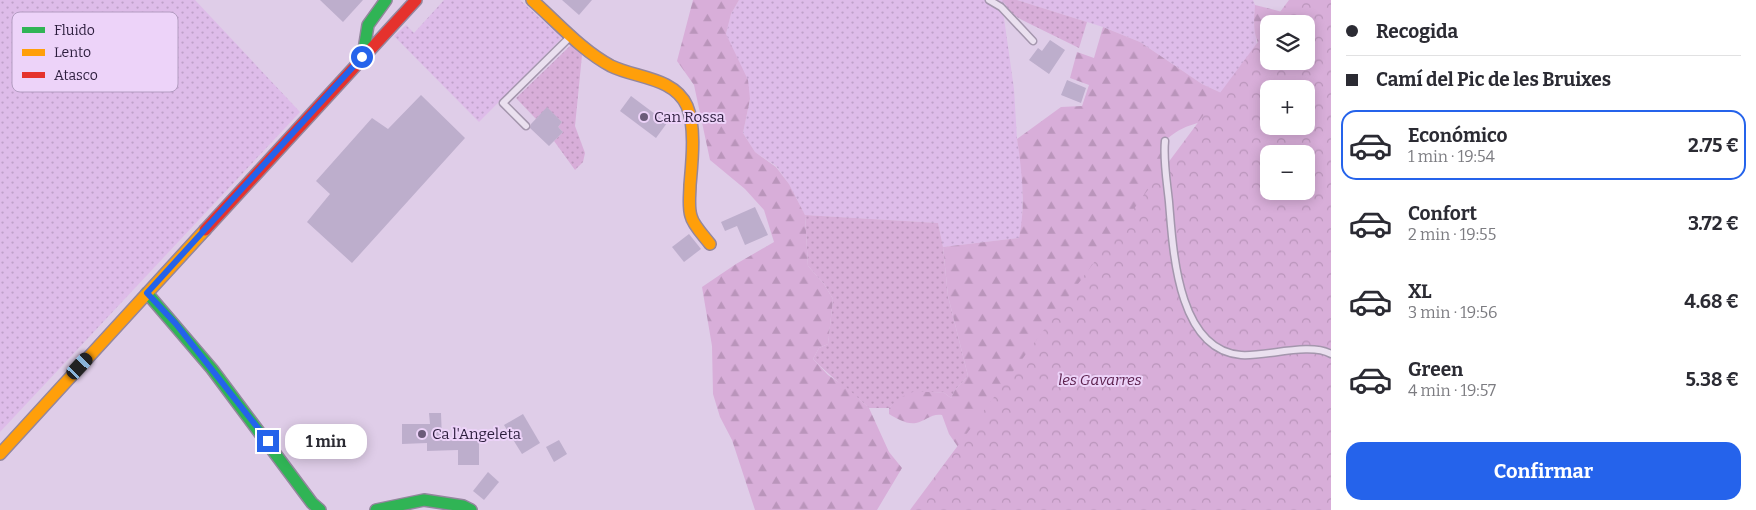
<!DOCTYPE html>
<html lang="es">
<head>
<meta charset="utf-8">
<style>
  :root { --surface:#fff; --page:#f2f2f3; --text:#2b2b33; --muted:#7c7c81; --line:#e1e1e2; --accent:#2563eb }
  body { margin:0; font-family:Bitter,serif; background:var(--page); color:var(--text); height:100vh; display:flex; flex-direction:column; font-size:19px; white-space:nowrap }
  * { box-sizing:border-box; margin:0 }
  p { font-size:16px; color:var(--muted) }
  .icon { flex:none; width:28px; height:28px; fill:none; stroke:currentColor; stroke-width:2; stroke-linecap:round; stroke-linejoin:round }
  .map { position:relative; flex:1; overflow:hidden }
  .sheet { display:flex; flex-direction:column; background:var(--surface); width:425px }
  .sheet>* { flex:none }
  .hud { display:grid; align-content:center; height:110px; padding:0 15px; background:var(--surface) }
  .fabs { position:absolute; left:1260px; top:15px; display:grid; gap:10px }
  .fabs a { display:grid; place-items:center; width:55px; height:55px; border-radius:10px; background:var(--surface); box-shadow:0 2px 12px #0003; font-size:25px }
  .end { position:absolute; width:22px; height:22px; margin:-11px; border:6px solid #2563eb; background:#fff; box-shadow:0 0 0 2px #fff }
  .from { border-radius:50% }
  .bubble { position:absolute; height:35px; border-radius:15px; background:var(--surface); box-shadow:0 2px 12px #0003; font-size:16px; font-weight:700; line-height:35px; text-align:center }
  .car { position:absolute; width:15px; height:30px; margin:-15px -8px; border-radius:6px; box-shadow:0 0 4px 1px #0007; background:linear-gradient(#222 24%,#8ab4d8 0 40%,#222 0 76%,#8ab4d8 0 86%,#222 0) }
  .hud b { display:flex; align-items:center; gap:18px; height:48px; font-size:19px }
  .hud b+b { border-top:1px solid var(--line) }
  .hud i { width:12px; height:12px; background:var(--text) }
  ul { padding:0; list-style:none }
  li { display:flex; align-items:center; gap:15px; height:70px; margin:0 10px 8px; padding:0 5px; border:2px solid transparent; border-radius:15px }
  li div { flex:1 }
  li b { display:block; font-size:19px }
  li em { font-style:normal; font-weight:700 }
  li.selected { border-color:var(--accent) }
  li>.icon { width:45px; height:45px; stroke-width:1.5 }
  .button { display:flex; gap:10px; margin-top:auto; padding:10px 15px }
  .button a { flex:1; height:58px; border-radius:15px; background:var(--accent); color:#fff; font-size:20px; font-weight:700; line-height:58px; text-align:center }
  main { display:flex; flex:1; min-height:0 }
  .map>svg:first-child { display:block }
  .farmland { fill:url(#farmland-dots) }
  .grass { fill:url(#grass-dots) }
  .forest { fill:url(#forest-firs) }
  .park { fill:url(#park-crowns); fill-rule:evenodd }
  .building { fill:#bdaecc }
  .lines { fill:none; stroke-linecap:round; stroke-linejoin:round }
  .lane-casing { stroke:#a496ad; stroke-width:9 }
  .fast-casing { stroke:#93869d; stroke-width:14 }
  .slow-casing { stroke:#93869d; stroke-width:14 }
  .jam-casing { stroke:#93869d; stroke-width:14 }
  .lane { stroke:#eae0ef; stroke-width:6 }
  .fast { stroke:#30b455; stroke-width:11 }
  .slow { stroke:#ff9f0a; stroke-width:11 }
  .jam { stroke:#e5322d; stroke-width:11 }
  .route { stroke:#2563eb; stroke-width:6 }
  .poi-dot { fill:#6b5b79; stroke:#edd3f9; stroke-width:2 }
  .labels { text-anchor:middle; stroke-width:4; stroke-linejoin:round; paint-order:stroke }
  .poi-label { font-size:15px; fill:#2c1d3d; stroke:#edd3f9; text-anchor:start }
  .park-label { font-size:15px; font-style:italic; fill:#5c214e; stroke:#edd3f9 }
  .key { fill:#edd3f9; stroke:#b39cc1; stroke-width:1 }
  .key-label { font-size:14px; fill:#2c1d3d }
</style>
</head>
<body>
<main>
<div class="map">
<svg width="1331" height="510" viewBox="0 0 1331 510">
  <defs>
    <pattern id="farmland-dots" width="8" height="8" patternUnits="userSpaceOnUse" patternTransform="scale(1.25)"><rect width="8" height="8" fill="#debce9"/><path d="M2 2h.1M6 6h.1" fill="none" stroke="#bfa1c9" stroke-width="1.8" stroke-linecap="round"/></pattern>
    <pattern id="grass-dots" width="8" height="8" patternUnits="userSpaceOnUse" patternTransform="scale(1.25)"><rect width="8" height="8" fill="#d8aed9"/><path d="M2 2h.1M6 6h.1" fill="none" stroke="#ba95bb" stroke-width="1.8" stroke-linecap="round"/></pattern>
    <pattern id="forest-firs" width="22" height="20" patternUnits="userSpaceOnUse" patternTransform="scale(1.25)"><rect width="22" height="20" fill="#d8aed9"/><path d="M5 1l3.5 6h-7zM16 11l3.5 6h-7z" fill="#ba95bb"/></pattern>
    <pattern id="park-crowns" width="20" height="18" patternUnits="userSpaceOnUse" patternTransform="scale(1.25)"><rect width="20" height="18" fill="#d8aed9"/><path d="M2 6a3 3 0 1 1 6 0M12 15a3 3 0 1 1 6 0" fill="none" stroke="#ba95bb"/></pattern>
  </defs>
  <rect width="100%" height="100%" fill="#dfcde8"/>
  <g class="farmland">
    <polygon points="0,0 195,0 300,112 0,432"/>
    <polygon points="444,0 520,0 562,38 479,122 394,36 406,25 414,33"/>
    <polygon points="739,0 1002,0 1012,14 1008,16 1001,8 1004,18 1014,89 1017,139 1023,174 1022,226 1019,238 943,247 938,223 805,215 789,184 776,166 755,152 743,133 750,99 726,34 731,14"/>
    <polygon points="1017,0 1253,0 1255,5 1254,26 1257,45 1228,96 1202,84 1140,42 1103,27"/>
  </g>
  <g class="grass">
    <polygon points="1002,0 1017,0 1087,22 1079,48 1022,20 1012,14"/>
    <polygon points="571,45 582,55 575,126 585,153 583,162 575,170 554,141 563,132 558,127 562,122 547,108 536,119 516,98"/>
    <path d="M805,215L938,223L943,247L948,296L968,376L955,390L951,398L943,392C935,393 929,392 922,392C911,393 897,401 889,408H869C851,391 830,377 813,359L819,348L828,344L833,299L824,284L808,266Z"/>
  </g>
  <g class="forest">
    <polygon points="693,0 739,0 731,14 726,34 748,80 750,99 743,133 755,152 776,167 789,184 805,215 808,266 824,284 833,299 828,344 819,348 813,359 828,375 846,387 869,408 889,452 902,468 877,510 755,510 732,440 720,417 713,394 712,346 702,287 736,264 774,242 764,210 745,189 710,160 694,85 677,61"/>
    <path d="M1331,0L1306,24H1269V60C1253,39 1253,31 1255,5L1290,14Z"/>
    <path d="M1103,27L1140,42L1202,84L1228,96L1227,117C1202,122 1184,123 1165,141L1171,217L1306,191V126L1331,347L990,493L949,434L942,415C932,413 925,421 916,423C907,425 896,418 889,414V408C895,402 904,394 913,392C923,391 933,393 943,392L951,398L955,390L968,376L948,296L943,247L1019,238C1026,205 1022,171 1017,139L1061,107L1082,106L1089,85L1070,78L1077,52L1094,58Z"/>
  </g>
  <path class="park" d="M1289,0H1331V510H910L1269,27V61H1306V24H1271ZM1269,89H1306V126H1269ZM1269,154H1306V191H1269Z"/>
  <g class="building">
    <polygon points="320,0 363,0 343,22"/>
    <polygon points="562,0 592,0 579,15"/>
    <polygon points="1050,40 1065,50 1049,74 1029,60 1038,48 1042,51"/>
    <polygon points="1067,80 1086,88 1081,103 1061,95"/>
    <polygon points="421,95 465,138 352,263 307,222 330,194 316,181 372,118 388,129"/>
    <polygon points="631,96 667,123 656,138 620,111"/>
    <polygon points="547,107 562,122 558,127 563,132 549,146 530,128 531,124"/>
    <polygon points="755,207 768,235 745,245 737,226 725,231 721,222"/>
    <polygon points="689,234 701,249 684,262 672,247"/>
    <polygon points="429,413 441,413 442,440 479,440 479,465 458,465 458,450 427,451 427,443 402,444 402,424 430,424"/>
    <polygon points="523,414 540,443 522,454 504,425"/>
    <polygon points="559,440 567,454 554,462 546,447"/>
    <polygon points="488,472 499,482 484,500 473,491"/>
  </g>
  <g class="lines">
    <g class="lane-casing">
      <g id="lane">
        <polyline points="989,0 1001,7 1033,41"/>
        <polyline points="526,126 503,103 571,36"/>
        <path d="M1165,141C1163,160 1167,182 1169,202C1173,249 1177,350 1241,355C1265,357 1310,342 1331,354"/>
      </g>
    </g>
    <g class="fast-casing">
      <g id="fast">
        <polyline points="363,56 368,25 386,0"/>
        <polyline points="147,293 212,369 312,503 320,510"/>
        <polyline points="376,510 424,500 463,506 471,510"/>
      </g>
    </g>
    <g class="slow-casing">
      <g id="slow">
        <path d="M532,0C557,22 581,50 611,66C635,78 674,77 687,106C696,127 692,162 690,185C690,195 688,206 691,216C693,225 704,236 710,244"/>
        <polyline points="0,454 205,230"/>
      </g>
    </g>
    <g class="jam-casing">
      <polyline id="jam" points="205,230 416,0"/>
    </g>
    <use href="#lane" class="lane"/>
    <use href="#fast" class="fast"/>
    <use href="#slow" class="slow"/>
    <use href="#jam" class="jam"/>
  </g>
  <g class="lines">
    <polyline class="route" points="268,441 176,324 147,293 362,57"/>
  </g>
  <g class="poi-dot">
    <circle cx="644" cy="117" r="5"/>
    <circle cx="422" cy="434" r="5"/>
  </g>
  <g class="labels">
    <g class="poi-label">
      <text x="654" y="122">Can Rossa</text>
      <text x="432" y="439">Ca l'Angeleta</text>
    </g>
    <g class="park-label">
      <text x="1100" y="385">les Gavarres</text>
    </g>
  </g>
  <rect x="12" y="12" width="166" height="80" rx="8" class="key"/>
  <rect x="22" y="27" width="23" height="6" fill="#30b455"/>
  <rect x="22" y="49" width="23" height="7" fill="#ff9f0a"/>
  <rect x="22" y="72" width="23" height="6" fill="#e5322d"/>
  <g class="key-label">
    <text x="54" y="35">Fluido</text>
    <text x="54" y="57">Lento</text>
    <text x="54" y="80">Atasco</text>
  </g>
</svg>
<div class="fabs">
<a><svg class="icon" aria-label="layers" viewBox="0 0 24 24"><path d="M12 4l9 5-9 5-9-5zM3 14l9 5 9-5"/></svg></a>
<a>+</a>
<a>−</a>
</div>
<i class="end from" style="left:362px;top:57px"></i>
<i class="end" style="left:268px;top:441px"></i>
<div class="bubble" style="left:285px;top:424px;width:82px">1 min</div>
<i class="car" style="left:80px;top:366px;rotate:43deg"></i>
</div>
<section class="sheet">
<div class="hud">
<b><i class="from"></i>Recogida</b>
<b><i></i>Camí del Pic de les Bruixes</b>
</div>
<ul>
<li class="selected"><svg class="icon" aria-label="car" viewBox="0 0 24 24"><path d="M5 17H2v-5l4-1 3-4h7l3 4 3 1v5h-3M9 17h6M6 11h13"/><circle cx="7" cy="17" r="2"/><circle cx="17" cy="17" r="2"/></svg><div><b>Económico</b><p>1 min · 19:54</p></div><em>2.75 €</em></li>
<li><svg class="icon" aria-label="car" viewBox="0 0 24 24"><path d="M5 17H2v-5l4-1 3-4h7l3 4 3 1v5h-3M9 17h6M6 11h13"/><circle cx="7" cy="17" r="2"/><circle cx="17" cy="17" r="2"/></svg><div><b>Confort</b><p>2 min · 19:55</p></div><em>3.72 €</em></li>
<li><svg class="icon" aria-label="car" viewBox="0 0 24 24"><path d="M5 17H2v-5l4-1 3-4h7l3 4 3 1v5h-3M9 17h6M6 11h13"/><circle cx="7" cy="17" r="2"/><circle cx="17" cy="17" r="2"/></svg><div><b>XL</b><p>3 min · 19:56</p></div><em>4.68 €</em></li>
<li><svg class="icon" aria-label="car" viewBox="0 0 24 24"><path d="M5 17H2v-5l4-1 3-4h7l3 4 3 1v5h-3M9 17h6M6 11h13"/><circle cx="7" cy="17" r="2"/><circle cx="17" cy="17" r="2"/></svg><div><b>Green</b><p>4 min · 19:57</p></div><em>5.38 €</em></li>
</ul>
<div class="button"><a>Confirmar</a></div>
</section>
</main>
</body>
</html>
